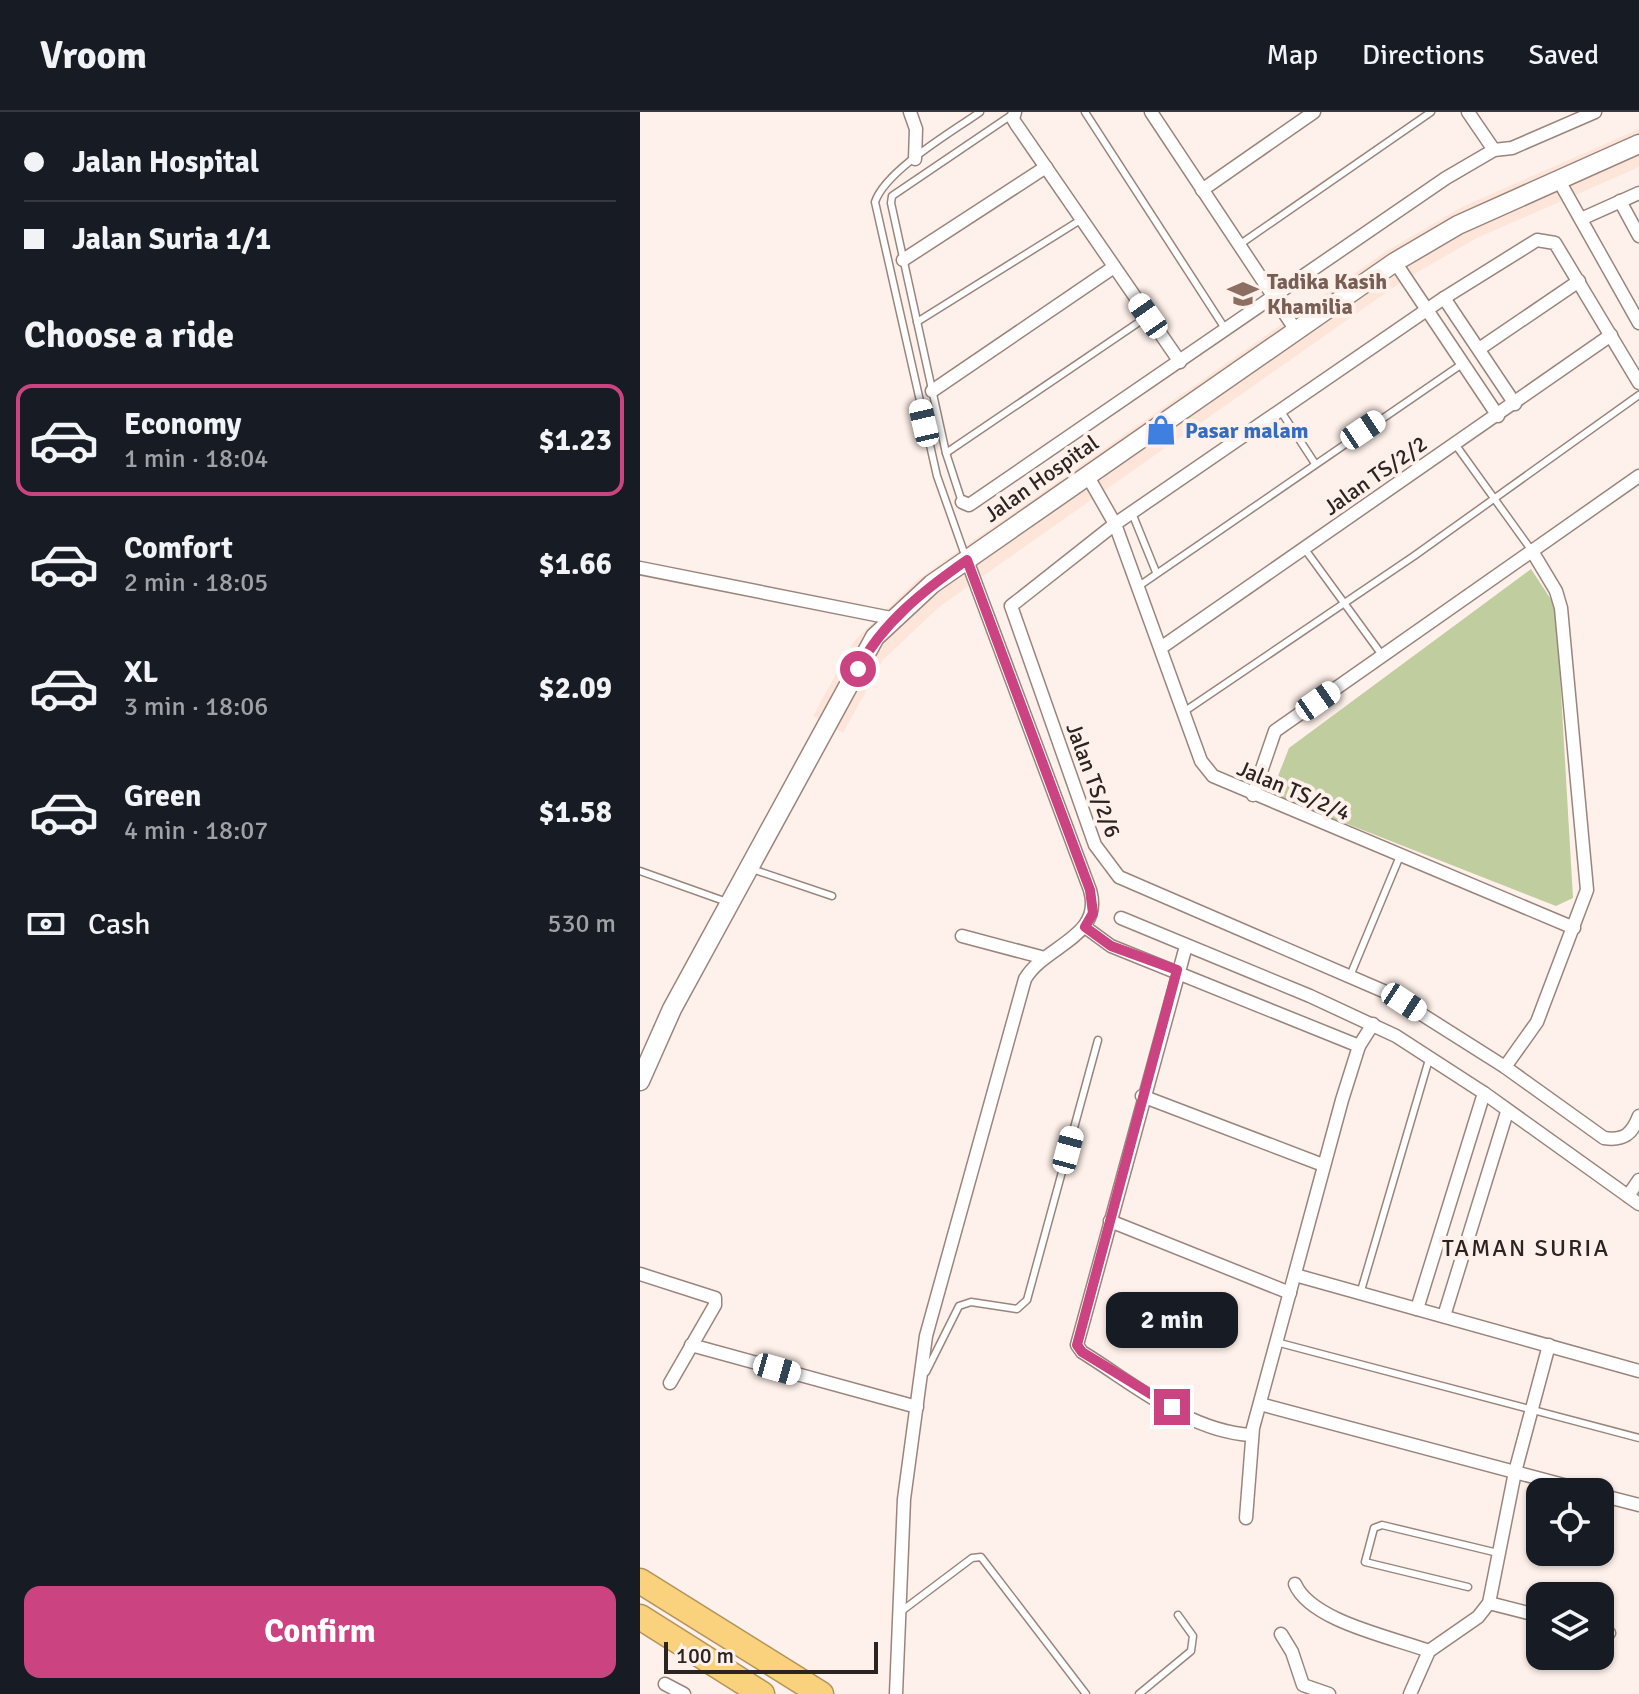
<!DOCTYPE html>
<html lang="en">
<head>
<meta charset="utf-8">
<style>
  :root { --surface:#171b24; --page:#20242c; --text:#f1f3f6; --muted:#9ea1a6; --line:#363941; --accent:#cb4381 }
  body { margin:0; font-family:Signika,sans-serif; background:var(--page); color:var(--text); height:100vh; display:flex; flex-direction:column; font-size:30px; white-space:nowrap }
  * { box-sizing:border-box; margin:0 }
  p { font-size:26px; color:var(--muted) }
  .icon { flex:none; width:44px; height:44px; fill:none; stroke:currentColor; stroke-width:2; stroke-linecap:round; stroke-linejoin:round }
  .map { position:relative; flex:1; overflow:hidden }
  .details { display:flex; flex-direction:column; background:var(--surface); width:640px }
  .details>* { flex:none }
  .guide { display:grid; align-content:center; height:176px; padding:0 24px; background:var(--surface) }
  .controls { position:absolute; left:886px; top:1366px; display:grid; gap:16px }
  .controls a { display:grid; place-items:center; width:88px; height:88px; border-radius:16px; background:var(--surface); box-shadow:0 2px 6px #0004; font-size:40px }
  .scale { position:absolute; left:24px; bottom:20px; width:214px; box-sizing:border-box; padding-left:8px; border:4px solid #2c2420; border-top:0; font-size:22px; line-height:28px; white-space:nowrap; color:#2c2420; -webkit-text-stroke:6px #fef0ea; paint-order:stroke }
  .end { position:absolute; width:36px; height:36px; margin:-18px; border:10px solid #cb4381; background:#fff; box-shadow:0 0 0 4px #fff }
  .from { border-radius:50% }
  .bubble { position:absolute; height:56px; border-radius:16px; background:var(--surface); box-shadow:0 2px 6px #0004; font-size:26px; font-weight:700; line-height:56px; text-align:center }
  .car { position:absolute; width:24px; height:48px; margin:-24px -12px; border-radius:10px; box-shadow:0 0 6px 2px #0007; background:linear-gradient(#fff 24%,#345 0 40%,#fff 0 76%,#345 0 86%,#fff 0) }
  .guide b { display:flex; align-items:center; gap:28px; height:76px; font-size:30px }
  .guide b+b { border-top:2px solid var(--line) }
  .guide i { width:20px; height:20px; background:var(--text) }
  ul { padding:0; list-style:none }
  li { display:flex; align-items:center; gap:24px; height:112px; margin:0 16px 12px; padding:0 8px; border:4px solid transparent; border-radius:16px }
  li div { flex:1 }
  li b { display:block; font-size:30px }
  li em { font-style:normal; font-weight:700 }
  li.current { border-color:var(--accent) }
  li>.icon { width:72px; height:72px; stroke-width:1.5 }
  h2 { padding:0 24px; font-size:36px; line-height:96px }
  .pay { display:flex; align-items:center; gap:20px; height:88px; padding:0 24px; font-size:30px }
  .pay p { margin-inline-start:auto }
  .primary-button { display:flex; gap:16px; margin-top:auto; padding:16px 24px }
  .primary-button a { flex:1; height:92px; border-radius:16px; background:var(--accent); color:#fff; font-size:32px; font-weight:700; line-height:92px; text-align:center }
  header { display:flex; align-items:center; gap:48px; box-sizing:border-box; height:112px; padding:0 40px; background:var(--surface); border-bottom:2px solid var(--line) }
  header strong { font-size:38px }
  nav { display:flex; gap:44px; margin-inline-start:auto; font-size:28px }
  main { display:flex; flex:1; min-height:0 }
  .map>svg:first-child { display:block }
  .built { fill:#fee5da }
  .green { fill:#c0cd9e }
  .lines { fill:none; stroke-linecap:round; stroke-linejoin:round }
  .lane-casing { stroke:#9a857d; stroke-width:9 }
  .street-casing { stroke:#9a857d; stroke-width:15 }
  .secondary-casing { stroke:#9a857d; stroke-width:21 }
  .highway-casing { stroke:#b2945c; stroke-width:27 }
  .lane { stroke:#fff; stroke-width:6 }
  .street { stroke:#fff; stroke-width:12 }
  .secondary { stroke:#fff; stroke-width:18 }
  .highway { stroke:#fad17c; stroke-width:24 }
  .route { stroke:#cb4381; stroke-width:10 }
  .labels { text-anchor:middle; stroke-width:8; stroke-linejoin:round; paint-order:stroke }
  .education-label { font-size:22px; font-weight:bold; fill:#785e54; stroke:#fef0ea; text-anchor:start }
  .shop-label { font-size:22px; font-weight:bold; fill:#366cbe; stroke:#fef0ea; text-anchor:start }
  .street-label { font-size:22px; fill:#2c2420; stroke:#fef0ea }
  .neighbourhood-label { font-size:24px; letter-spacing:2px; fill:#2c2420; stroke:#fef0ea }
</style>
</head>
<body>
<header>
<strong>Vroom</strong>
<nav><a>Map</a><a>Directions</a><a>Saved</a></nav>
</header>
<main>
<section class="details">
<div class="guide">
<b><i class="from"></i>Jalan Hospital</b>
<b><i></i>Jalan Suria 1/1</b>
</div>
<h2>Choose a ride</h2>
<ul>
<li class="current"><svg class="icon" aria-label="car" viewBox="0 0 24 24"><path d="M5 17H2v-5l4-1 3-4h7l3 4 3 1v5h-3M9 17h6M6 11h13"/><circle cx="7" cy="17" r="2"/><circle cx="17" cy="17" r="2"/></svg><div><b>Economy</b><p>1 min · 18:04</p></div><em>$1.23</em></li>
<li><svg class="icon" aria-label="car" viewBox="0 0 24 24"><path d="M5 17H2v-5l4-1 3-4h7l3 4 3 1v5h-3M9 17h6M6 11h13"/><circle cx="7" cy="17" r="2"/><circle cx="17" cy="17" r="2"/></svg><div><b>Comfort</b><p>2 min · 18:05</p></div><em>$1.66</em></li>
<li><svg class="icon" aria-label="car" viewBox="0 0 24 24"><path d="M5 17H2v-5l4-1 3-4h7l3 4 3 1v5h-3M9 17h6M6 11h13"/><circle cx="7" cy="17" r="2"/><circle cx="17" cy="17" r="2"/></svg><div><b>XL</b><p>3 min · 18:06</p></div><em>$2.09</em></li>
<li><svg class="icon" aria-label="car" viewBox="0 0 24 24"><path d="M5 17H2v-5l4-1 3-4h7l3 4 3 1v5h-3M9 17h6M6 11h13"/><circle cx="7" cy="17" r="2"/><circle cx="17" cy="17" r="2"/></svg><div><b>Green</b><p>4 min · 18:07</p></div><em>$1.58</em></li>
</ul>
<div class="pay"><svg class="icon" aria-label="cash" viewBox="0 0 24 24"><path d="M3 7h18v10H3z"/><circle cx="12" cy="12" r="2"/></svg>Cash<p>530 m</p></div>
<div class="primary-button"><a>Confirm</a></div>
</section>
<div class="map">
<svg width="999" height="1582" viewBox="0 0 999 1582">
  <rect width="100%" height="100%" fill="#fef0ea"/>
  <polygon class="built" points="999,17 999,55 837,126 764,168 299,495 243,548 203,621 173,604 214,529 277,468 745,140 822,95"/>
  <polygon class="green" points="891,457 916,495 933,786 916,794 631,682 649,636"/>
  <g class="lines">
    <g class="lane-casing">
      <g id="lane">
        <polyline points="445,0 586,218"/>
        <polyline points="599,133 791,0"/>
        <polyline points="277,210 442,107"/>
        <polyline points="640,298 674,350"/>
        <polyline points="815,332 892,439"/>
        <polyline points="306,341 508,204"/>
        <polyline points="322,390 306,341 251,91 252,84 373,2"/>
        <polyline points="492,401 516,460"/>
        <polyline points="664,436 742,543"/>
        <path d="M326,446L297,364L235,90C246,58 312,20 340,0"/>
        <polyline points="499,474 822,252"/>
        <polyline points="545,599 774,444 999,283"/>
        <polyline points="112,757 192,784"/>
        <polyline points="0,759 87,790"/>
        <polyline points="710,864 760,744"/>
        <polyline points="720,1182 790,944"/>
        <polyline points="636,1230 999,1326"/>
        <polyline points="286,1260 319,1194 331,1190 377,1197 387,1188 458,928"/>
        <polyline points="828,1475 725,1450 734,1416 742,1413 858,1441"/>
        <polyline points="259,1501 332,1446 341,1445 446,1582"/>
        <polyline points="499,1582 551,1539 553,1524 538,1503"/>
      </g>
    </g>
    <g class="street-casing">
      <g id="street">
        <polyline points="270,0 276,17 275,47"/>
        <polyline points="375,0 373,7 376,12 540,250"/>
        <polyline points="511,0 655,217"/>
        <polyline points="828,0 854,38"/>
        <polyline points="918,67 999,211"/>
        <polyline points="562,78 674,0"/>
        <polyline points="980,89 999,124"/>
        <polyline points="941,107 999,81"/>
        <polyline points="263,148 406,55"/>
        <polyline points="755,150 858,304"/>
        <polyline points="804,186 875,292"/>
        <polyline points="839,237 939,169"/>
        <path d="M999,271L915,131L897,128L804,186L475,412L371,494L455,733L479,765L748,881L865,955L964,1026C984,1029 992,1022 999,1004"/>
        <polyline points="292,279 474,155"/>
        <polyline points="447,363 475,412 561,649 573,664 934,816"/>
        <polyline points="322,390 329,393 335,389 806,66 854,38 872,36 955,0"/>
        <polyline points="0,456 256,507"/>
        <polyline points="522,535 971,223"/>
        <polyline points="613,683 635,619 999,364"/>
        <polyline points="481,806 670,884 756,924 844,981 999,1092"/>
        <polyline points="445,815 471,834 719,934"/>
        <polyline points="322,824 401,845"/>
        <path d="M546,834L437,1233L442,1240C494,1272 548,1319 611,1323"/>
        <polyline points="865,955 897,910 947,778 921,496 916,479 892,439"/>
        <polyline points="502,984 683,1053"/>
        <polyline points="988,1084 999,1068"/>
        <polyline points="470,1109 650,1181"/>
        <polyline points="0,1162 75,1186 75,1193 30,1271"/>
        <polyline points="655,1163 999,1259"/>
        <polyline points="777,1197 844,981"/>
        <polyline points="804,1204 867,1000"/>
        <polyline points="51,1233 277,1295"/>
        <polyline points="620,1292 950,1380"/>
        <polyline points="960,1383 999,1393"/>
        <polyline points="606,1406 613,1316 702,988 719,934 733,912"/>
        <path d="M655,1472C671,1509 751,1525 789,1539"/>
        <polyline points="849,1491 900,1504"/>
        <polyline points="960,1518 969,1521"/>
        <polyline points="641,1522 652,1540 663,1573 689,1582"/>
        <polyline points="25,1572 44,1582"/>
        <path d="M256,1582L264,1387L286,1224L385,867C405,833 464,825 450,778L327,448"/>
        <polyline points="770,1582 789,1539 838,1505 849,1491 875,1360 909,1233"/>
      </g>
    </g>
    <g class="secondary-casing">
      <polyline id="secondary" points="0,969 32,897 235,525 292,472 755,150 818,113 999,32"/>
    </g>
    <g class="highway-casing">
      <g id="highway">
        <polyline points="0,1469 181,1582"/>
        <polyline points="0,1505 122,1582"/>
      </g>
    </g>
    <use href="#lane" class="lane"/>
    <use href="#street" class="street"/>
    <use href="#secondary" class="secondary"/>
    <use href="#highway" class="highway"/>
  </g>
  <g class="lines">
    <path class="route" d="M218,557C242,511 284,478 327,448L450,778L453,801L445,815L471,834L537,858L437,1233L442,1240L532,1295"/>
  </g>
  <defs>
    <g id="school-bare" transform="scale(2.4)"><path d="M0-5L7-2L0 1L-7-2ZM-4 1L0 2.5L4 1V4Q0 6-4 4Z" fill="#8d6e63" stroke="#fef0ea" stroke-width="2.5" paint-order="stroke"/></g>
    <g id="shop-bare" transform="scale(2.4)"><path d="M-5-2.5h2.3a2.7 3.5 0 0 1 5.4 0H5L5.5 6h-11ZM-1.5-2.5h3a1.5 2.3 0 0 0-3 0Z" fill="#3f7fe0" stroke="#fef0ea" stroke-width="2.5" paint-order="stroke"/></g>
  </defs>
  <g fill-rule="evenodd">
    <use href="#school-bare" x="603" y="182"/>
    <use href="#shop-bare" x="521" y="318"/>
  </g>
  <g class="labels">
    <g class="education-label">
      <text x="627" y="177">Tadika Kasih<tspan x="627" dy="25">Khamilia</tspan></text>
    </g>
    <g class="shop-label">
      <text x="545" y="326">Pasar malam</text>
    </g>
    <g class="street-label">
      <text transform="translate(735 363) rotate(-35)" y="8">Jalan TS/2/2</text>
      <text transform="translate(401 366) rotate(-35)" y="8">Jalan Hospital</text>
      <text transform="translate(454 668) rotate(70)" y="8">Jalan TS/2/6</text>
      <text transform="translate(654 678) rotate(23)" y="8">Jalan TS/2/4</text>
    </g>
    <g class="neighbourhood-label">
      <text x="886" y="1144">TAMAN SURIA</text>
    </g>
  </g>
</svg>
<div class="controls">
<a><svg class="icon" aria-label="locate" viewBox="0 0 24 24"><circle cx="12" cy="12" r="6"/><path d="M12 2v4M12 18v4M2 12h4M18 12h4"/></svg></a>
<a><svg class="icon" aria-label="layers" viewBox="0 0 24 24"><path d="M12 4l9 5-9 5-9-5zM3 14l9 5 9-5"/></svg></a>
</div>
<div class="scale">100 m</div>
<i class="end from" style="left:218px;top:557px"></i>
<i class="end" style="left:532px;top:1295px"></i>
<div class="bubble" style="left:466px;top:1180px;width:132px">2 min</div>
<i class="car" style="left:508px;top:204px;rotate:325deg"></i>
<i class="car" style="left:284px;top:311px;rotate:347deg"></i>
<i class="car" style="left:723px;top:318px;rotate:56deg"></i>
<i class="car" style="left:678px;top:589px;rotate:55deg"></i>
<i class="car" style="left:764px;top:890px;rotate:123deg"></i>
<i class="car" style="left:428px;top:1038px;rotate:15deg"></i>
<i class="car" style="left:137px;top:1257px;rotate:106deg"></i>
</div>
</main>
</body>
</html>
